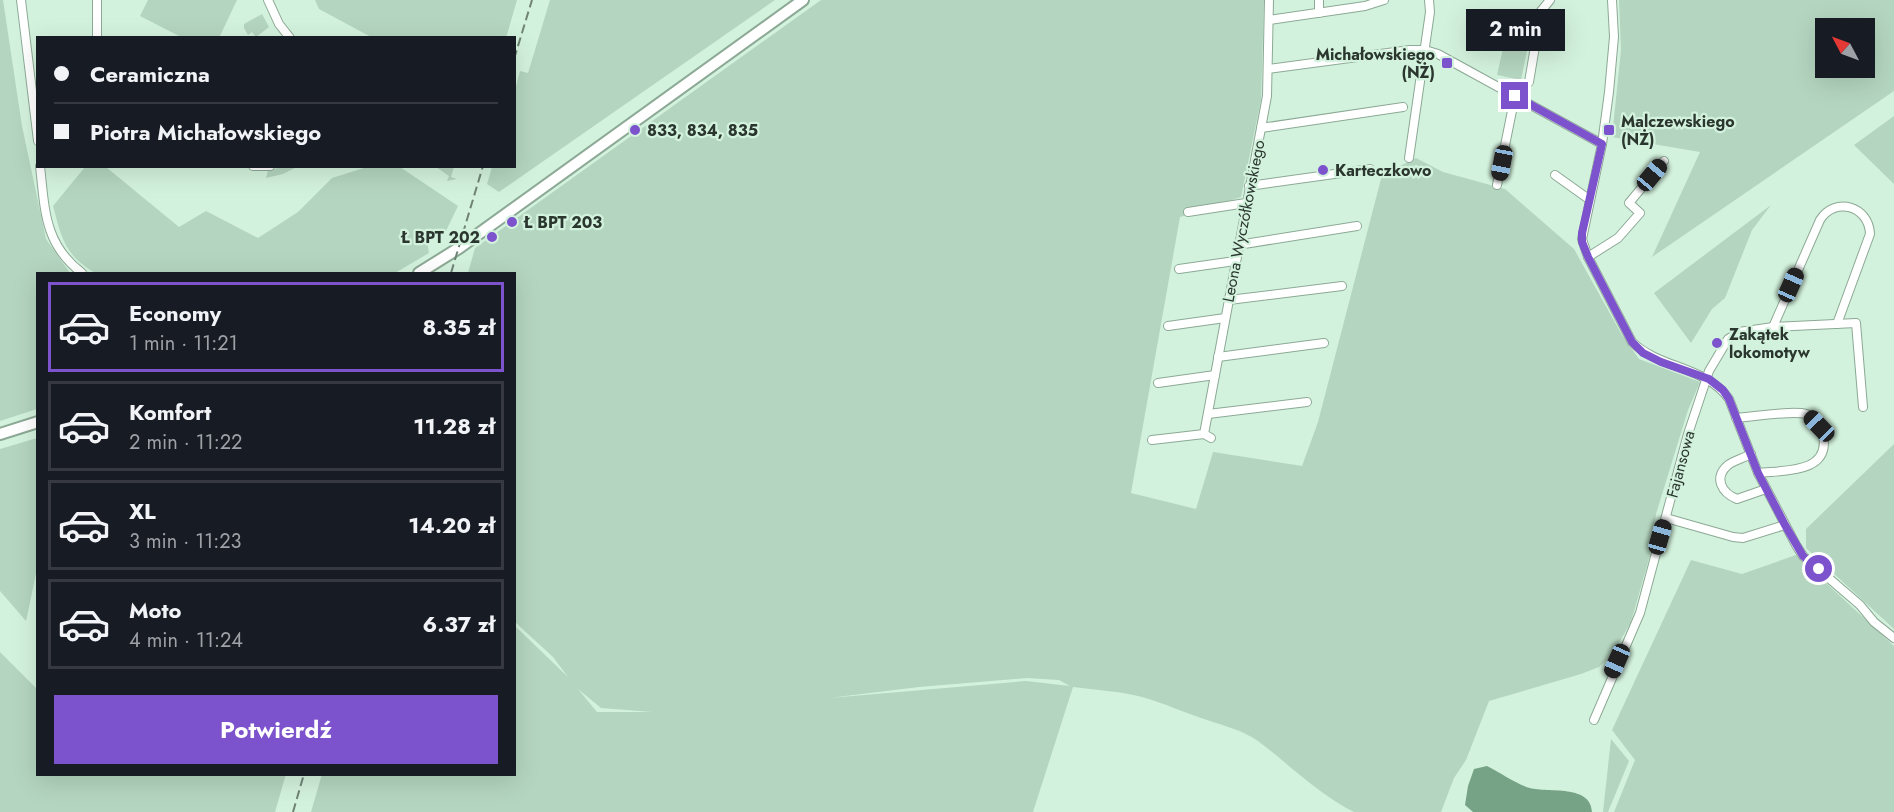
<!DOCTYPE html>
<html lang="pl">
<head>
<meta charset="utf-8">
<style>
  :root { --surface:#171b24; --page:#242831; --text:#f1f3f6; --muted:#9ea1a6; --line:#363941; --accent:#7c53cd }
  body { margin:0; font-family:Jost,sans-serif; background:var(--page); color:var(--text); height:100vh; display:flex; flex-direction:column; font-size:22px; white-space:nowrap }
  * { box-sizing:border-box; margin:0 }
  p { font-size:20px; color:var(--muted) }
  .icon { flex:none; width:33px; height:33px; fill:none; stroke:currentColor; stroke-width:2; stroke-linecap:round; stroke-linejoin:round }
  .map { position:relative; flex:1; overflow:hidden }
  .sheet { position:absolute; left:36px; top:272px; width:480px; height:504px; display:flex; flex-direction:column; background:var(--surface); border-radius:0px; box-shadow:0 6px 24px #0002 }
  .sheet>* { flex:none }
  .guide { position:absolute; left:36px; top:36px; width:480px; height:132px; border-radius:0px; box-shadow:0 6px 24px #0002; display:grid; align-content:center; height:132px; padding:0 18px; background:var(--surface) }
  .needle { width:39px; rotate:311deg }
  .fabs { position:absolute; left:1815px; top:18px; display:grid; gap:12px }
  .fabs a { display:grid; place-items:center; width:60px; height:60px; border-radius:0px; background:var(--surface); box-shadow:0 6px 24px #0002; font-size:30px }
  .end { position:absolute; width:27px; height:27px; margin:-14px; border:8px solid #7c53cd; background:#fff; box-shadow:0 0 0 3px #fff }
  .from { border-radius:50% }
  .bubble { position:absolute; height:42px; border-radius:0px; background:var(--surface); box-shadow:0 6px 24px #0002; font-size:20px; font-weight:700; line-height:42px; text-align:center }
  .car { position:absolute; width:18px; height:36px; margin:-18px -9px; border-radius:8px; box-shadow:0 0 4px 2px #0007; background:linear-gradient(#222 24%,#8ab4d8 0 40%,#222 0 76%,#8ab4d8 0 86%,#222 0) }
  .guide b { display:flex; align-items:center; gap:21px; height:57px; font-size:22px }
  .guide b+b { border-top:2px solid var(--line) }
  .guide i { width:15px; height:15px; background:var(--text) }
  ul { padding:10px 0 0; list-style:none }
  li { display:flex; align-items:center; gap:18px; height:90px; margin:0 12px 9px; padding:0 6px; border:3px solid var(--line); border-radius:0px }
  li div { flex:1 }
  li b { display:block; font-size:22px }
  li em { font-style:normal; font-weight:700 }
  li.active { border-color:var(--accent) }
  li>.icon { width:54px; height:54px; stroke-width:1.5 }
  .button { display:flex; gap:12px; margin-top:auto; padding:12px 18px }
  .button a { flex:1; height:69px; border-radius:0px; background:var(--accent); color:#fff; font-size:24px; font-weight:700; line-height:69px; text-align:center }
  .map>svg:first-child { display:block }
  .green { fill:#b4d5bf; fill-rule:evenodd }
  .water { fill:#76a386 }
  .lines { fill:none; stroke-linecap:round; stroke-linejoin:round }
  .street-casing { stroke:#8ca995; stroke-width:10 }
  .secondary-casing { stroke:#8ca995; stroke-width:14 }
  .street { stroke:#fff; stroke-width:8 }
  .secondary { stroke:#fff; stroke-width:10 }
  .rail { stroke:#708476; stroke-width:2; stroke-dasharray:9 4.5; stroke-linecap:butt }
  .route { stroke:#7c53cd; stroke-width:8 }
  .poi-dot { fill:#7c53cd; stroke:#d3f2dd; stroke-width:2 }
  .labels { text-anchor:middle; stroke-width:4.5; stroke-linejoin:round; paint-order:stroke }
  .poi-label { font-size:16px; font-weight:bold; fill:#2a362e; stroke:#d3f2dd; text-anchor:start }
  .street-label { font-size:16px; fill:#2a362e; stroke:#d3f2dd }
</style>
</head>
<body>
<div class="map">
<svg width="1894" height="812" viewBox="0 0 1894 812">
  <rect width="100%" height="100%" fill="#d3f2dd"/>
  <g class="green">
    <polygon points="0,0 3,0 22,126 46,239 70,273 38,273 37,409 0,421"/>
    <polygon points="148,0 237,0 219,38 181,37 140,16"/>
    <polygon points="315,0 517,0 506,38 371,37 319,9"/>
    <polygon points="550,0 775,0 499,192 487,184 492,167 514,166 515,90 520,71 528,73"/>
    <path d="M821,0H1264L1261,100L1241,197L1180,217L1131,493L1196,509L1213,452L1302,466L1318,422L1382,175L1416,158L1443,172L1505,189L1574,249L1622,335L1639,359L1700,382L1688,410L1656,514L1650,555L1631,622L1612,655L1599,667L1581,674L1489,701L1466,760L1454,778L1441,812H1354C1318,794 1290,765 1258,741C1242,730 1225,726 1207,720C1185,713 1164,703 1142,697C1119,691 1096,690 1073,687L1033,812H311L322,774H514L515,626L568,677L553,657L515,622L514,273H468L475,248ZM1027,678L1059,680L1070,686L1026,681L829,698L919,687ZM578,689L601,708L652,712H597Z"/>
    <path d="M1619,0H1894V91L1652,257L1700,152L1612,137L1621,50ZM1826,28H1864V68H1826Z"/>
    <polygon points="262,14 269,27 256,37 252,32 248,35 244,28 244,24"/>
    <polygon points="1504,44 1527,51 1521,80 1497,75"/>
    <polygon points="1894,116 1894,184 1854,145"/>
    <polygon points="283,167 297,167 283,174 266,178 268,170"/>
    <path d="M400,167L458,206L444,235L427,241L429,253L395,273H95C64,254 62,239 53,206L85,167H106L179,227L206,211L258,238L298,212L332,178L367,167Z"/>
    <polygon points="436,167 454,167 451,177 457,179 447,181 449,176"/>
    <polygon points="1771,205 1752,230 1725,298 1712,309 1691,343 1654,293"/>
    <polygon points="37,438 37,569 26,621 0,591 0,449"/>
    <polygon points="1894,444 1894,629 1806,548 1806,529"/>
    <polygon points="1796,555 1894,646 1894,812 1614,812 1635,760 1612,730 1691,560 1742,574"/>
    <polygon points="0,652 37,689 38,774 286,774 275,812 0,812"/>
    <polygon points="1611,739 1629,761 1608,812 1603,812"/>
  </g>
  <path class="water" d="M1487,766C1501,773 1516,784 1530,788C1548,793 1591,784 1592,812H1473L1465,805L1468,786L1474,769Z"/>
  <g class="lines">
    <g class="street-casing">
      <g id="street">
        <polyline points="21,0 38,141"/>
        <polyline points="97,0 97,38"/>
        <polyline points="268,0 279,24 290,38"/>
        <path d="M1612,0L1614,37L1609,92L1602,144L1582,239L1588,257L1632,342C1660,369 1706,366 1729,399L1758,473L1796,545L1803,556L1860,605L1874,622L1894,638"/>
        <polyline points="1319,13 1319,0"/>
        <polyline points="1269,20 1365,6 1384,0"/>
        <polyline points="1268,69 1410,50 1425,50 1438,54 1602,144"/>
        <polyline points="1529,82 1541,11 1550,0"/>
        <polyline points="1261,128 1403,107"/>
        <polyline points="1409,158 1430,12 1429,0"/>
        <path d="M40,166C45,210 44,244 82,273"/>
        <polyline points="253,166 270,166"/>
        <polyline points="1555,175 1590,200"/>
        <polyline points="1497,185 1515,96"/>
        <polyline points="1249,186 1370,169"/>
        <polyline points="1188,212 1246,203"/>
        <polyline points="1238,245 1357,226"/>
        <polyline points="1588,257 1618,238 1640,213 1629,203 1664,161"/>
        <polyline points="1179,269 1235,261"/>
        <polyline points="1229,300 1342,286"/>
        <polyline points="1168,326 1225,318"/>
        <path d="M1773,327L1820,220C1835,196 1869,206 1870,234L1837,324"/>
        <polyline points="1218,357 1324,343"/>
        <polyline points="1158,383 1215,375"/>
        <polyline points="1208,414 1307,402"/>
        <path d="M1736,418C1752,417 1793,410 1806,414C1815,417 1821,427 1823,435C1831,474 1783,470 1758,473"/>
        <polyline points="1211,438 1204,434 1267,96 1269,0"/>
        <polyline points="1152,440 1204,434"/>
        <path d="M1751,454C1744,458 1735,460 1728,465C1713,478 1722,493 1737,499L1766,489"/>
        <polyline points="1666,518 1733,537 1743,538 1785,525"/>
        <polyline points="1594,720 1640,613 1688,434 1709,371 1728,339 1739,332 1773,327 1856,323 1863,407"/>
      </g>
    </g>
    <g class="secondary-casing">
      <g id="secondary">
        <polyline points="419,273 459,248 803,0"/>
        <polyline points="0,434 38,422"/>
      </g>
    </g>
    <use href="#street" class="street"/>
    <use href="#secondary" class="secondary"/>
    <g class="rail">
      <polyline points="514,59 532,0"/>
      <polyline points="451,273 483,166"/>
      <polyline points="293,812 304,774"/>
    </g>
  </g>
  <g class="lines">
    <polyline class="route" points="1515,96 1602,144 1582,233 1582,242 1588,257 1632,342 1643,353 1661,362 1709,379 1723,390 1729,399 1758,473 1785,525 1803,556 1819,569"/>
  </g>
  <g class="poi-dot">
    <rect x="1441" y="57" width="12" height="12" rx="3"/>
    <circle cx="635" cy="130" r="6"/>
    <rect x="1603" y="124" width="12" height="12" rx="3"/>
    <circle cx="1323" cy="170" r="6"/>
    <circle cx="512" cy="222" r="6"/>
    <circle cx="492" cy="237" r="6"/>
    <circle cx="1717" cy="343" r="6"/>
  </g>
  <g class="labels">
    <g class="poi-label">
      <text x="1435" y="60" text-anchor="end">Michałowskiego<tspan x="1435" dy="18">(NŻ)</tspan></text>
      <text x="1621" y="127">Malczewskiego<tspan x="1621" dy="18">(NŻ)</tspan></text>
      <text x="647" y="136">833, 834, 835</text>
      <text x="1335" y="176">Karteczkowo</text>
      <text x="524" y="228">Ł BPT 203</text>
      <text x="480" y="243" text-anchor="end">Ł BPT 202</text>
      <text x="1729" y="340">Zakątek<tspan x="1729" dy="18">lokomotyw</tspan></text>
    </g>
    <g class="street-label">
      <text transform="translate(1243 221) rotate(-79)" y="6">Leona Wyczółkowskiego</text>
      <text transform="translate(1680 464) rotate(-75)" y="6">Fajansowa</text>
    </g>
  </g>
</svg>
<div class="fabs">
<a><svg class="needle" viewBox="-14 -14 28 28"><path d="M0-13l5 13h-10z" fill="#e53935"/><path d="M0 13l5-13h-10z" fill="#9ea1a6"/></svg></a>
</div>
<i class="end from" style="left:1819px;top:569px"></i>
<i class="end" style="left:1515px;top:96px"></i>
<div class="bubble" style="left:1466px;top:9px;width:99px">2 min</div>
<i class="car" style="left:1502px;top:163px;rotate:191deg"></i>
<i class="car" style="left:1652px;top:175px;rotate:40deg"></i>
<i class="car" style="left:1791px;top:285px;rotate:24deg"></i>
<i class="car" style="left:1819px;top:426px;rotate:316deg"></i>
<i class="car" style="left:1660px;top:537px;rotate:16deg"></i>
<i class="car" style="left:1617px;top:661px;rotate:204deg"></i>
<div class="guide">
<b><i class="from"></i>Ceramiczna</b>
<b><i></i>Piotra Michałowskiego</b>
</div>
<section class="sheet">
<ul>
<li class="active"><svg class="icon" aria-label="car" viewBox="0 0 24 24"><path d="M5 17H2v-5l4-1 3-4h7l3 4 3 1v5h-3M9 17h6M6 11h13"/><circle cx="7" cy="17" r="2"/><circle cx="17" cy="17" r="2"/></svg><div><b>Economy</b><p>1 min · 11:21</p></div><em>8.35 zł</em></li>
<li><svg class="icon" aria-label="car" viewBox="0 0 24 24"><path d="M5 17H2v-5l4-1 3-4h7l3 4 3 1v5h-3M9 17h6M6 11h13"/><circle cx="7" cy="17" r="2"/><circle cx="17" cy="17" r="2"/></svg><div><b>Komfort</b><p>2 min · 11:22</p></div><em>11.28 zł</em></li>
<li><svg class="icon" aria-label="car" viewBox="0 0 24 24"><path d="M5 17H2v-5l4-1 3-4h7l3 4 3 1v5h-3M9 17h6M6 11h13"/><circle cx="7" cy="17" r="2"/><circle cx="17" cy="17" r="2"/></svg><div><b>XL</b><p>3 min · 11:23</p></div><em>14.20 zł</em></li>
<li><svg class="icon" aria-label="car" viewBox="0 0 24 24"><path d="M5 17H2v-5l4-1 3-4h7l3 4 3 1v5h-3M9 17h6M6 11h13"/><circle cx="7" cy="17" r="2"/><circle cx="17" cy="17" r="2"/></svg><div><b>Moto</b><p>4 min · 11:24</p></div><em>6.37 zł</em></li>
</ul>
<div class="button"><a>Potwierdź</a></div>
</section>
</div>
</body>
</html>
